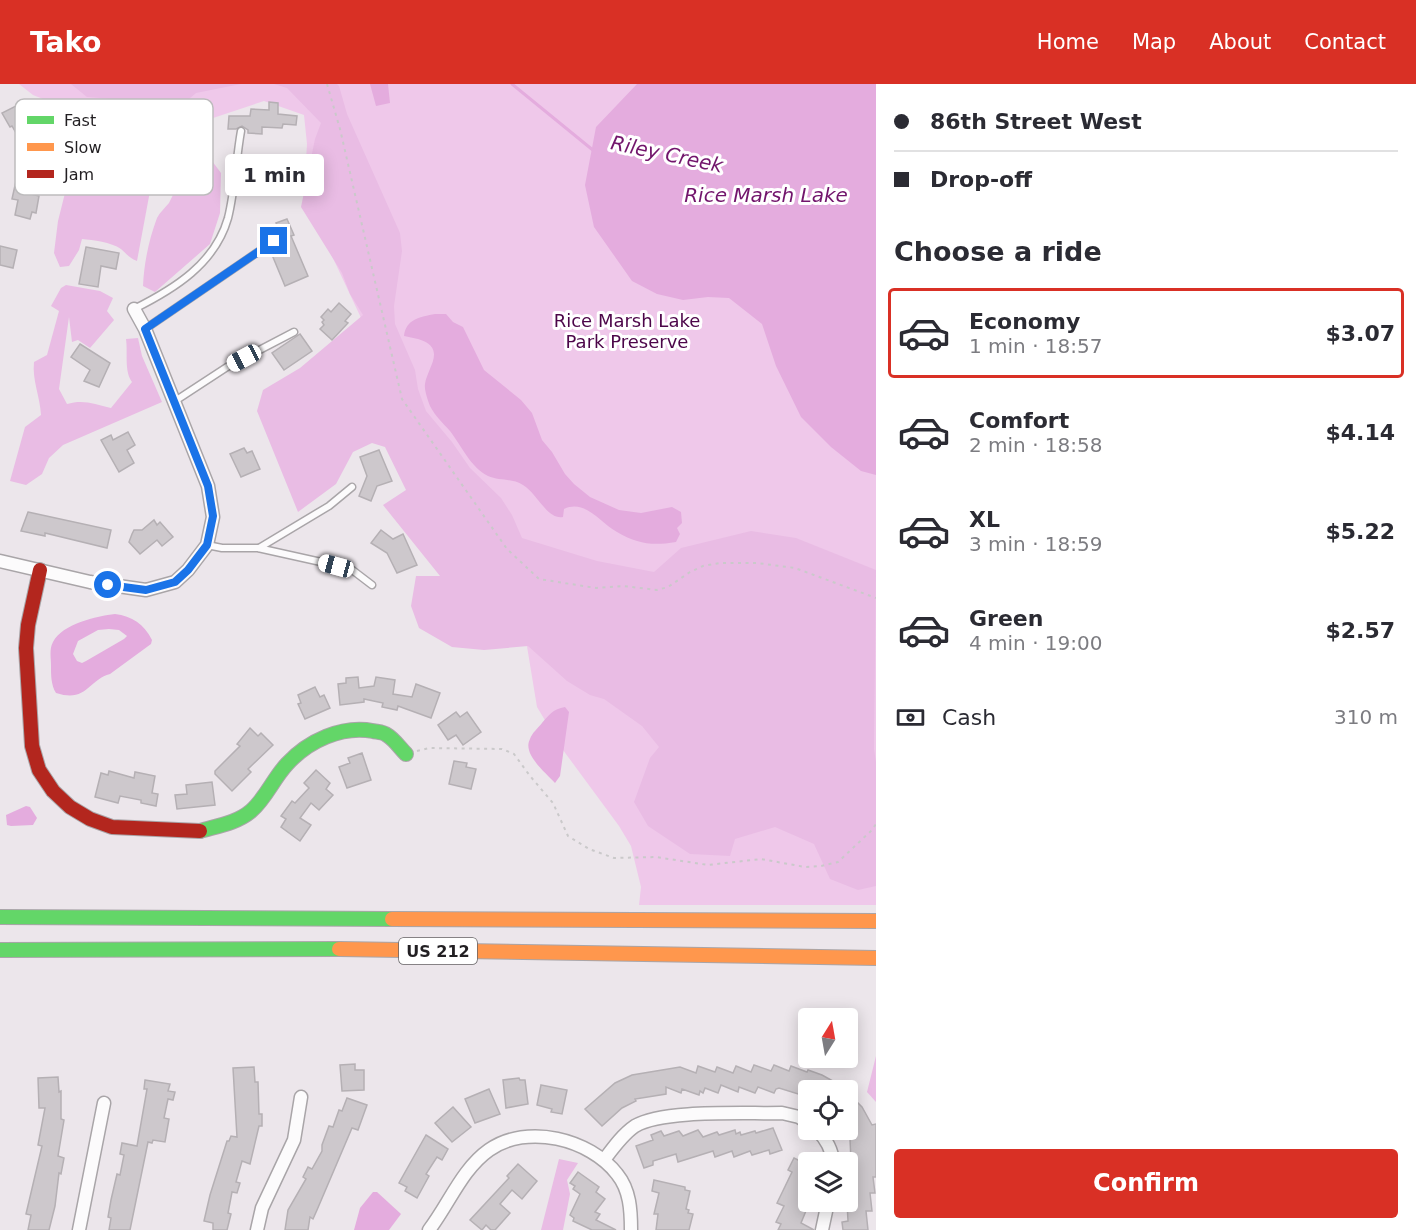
<!DOCTYPE html>
<html lang="en">
<head>
<meta charset="utf-8">
<style>
  :root { --surface:#fff; --page:#f7f7f7; --text:#2b2b33; --muted:#7c7c81; --line:#e1e1e2; --accent:#d93025 }
  body { margin:0; font-family:"DejaVu Sans",sans-serif; background:var(--page); color:var(--text); height:100vh; display:flex; flex-direction:column; font-size:22px; white-space:nowrap }
  * { box-sizing:border-box; margin:0 }
  p { font-size:20px; color:var(--muted) }
  .icon { flex:none; width:33px; height:33px; fill:none; stroke:currentColor; stroke-width:2; stroke-linecap:round; stroke-linejoin:round }
  .map { position:relative; flex:1; overflow:hidden }
  .details { display:flex; flex-direction:column; background:var(--surface); width:540px }
  .details>* { flex:none }
  .guide { display:grid; align-content:center; height:132px; padding:0 18px; background:var(--surface) }
  .needle { width:39px; rotate:11deg }
  .controls { position:absolute; left:798px; top:924px; display:grid; gap:12px }
  .controls a { display:grid; place-items:center; width:60px; height:60px; border-radius:6px; background:var(--surface); box-shadow:0 3px 15px #0003; font-size:30px }
  .end { position:absolute; width:27px; height:27px; margin:-14px; border:8px solid #1a73e8; background:#fff; box-shadow:0 0 0 3px #fff }
  .from { border-radius:50% }
  .bubble { position:absolute; height:42px; border-radius:6px; background:var(--surface); box-shadow:0 3px 15px #0003; font-size:20px; font-weight:800; line-height:42px; text-align:center }
  .car { position:absolute; width:18px; height:36px; margin:-18px -9px; border-radius:8px; box-shadow:0 0 4px 2px #0007; background:linear-gradient(#fff 24%,#345 0 40%,#fff 0 76%,#345 0 86%,#fff 0) }
  .guide b { display:flex; align-items:center; gap:21px; height:57px; font-size:22px }
  .guide b+b { border-top:2px solid var(--line) }
  .guide i { width:15px; height:15px; background:var(--text) }
  ul { padding:0; list-style:none }
  li { display:flex; align-items:center; gap:18px; height:90px; margin:0 12px 9px; padding:0 6px; border:3px solid transparent; border-radius:6px }
  li div { flex:1 }
  li b { display:block; font-size:22px }
  li em { font-style:normal; font-weight:800 }
  li.on { border-color:var(--accent) }
  li>.icon { width:54px; height:54px; stroke-width:1.5 }
  h2 { padding:0 18px; font-size:27px; line-height:72px }
  .pay { display:flex; align-items:center; gap:15px; height:66px; padding:0 18px; font-size:22px }
  .pay p { margin-inline-start:auto }
  .cta { display:flex; gap:12px; margin-top:auto; padding:12px 18px }
  .cta a { flex:1; height:69px; border-radius:6px; background:var(--accent); color:#fff; font-size:24px; font-weight:800; line-height:69px; text-align:center }
  header { display:flex; align-items:center; gap:36px; box-sizing:border-box; height:84px; padding:0 30px; background:var(--accent); color:#fff }
  header strong { font-size:28px }
  nav { display:flex; gap:33px; margin-inline-start:auto; font-size:21px }
  main { display:flex; flex:1; min-height:0 }
  .map>svg:first-child { display:block }
  .green { fill:#efc8ea }
  .forest { fill:#e9bce4 }
  .water { fill:#e4acde; fill-rule:evenodd }
  .lines { fill:none; stroke-linecap:round; stroke-linejoin:round }
  .stream { stroke:#e4acde; stroke-width:3 }
  .building { fill:#cdc8cc; stroke:#b5b0b4; stroke-width:1.5 }
  .lane-casing { stroke:#a9a5a8; stroke-width:9 }
  .street-casing { stroke:#a9a5a8; stroke-width:15 }
  .fast-casing { stroke:#a9a5a8; stroke-width:16 }
  .slow-casing { stroke:#a9a5a8; stroke-width:16 }
  .jam-casing { stroke:#a9a5a8; stroke-width:16 }
  .path { stroke:#cac9ca; stroke-width:2; stroke-dasharray:3 4.5; stroke-linecap:butt }
  .lane { stroke:#fcfbfc; stroke-width:6 }
  .street { stroke:#fcfbfc; stroke-width:12 }
  .fast { stroke:#63d668; stroke-width:14 }
  .slow { stroke:#ff974d; stroke-width:14 }
  .jam { stroke:#b3261e; stroke-width:14 }
  .route { stroke:#1a73e8; stroke-width:8 }
  .labels { text-anchor:middle; stroke-width:6; stroke-linejoin:round; paint-order:stroke }
  .shield { fill:#fff; stroke:#646264; stroke-width:1.5 }
  .shield-label { font-size:16px; font-weight:bold; fill:#221f22 }
  .park-label { font-size:18px; fill:#4c0549; stroke:#fff }
  .water-label { font-size:20px; font-style:italic; fill:#72156c; stroke:#fff }
  .key { fill:#fff; stroke:#bdbcbd; stroke-width:1.5 }
  .key-label { font-size:16px; fill:#221f22 }
</style>
</head>
<body>
<header>
<strong>Tako</strong>
<nav><a>Home</a><a>Map</a><a>About</a><a>Contact</a></nav>
</header>
<main>
<div class="map">
<svg width="876" height="1146" viewBox="0 0 876 1146">
  <rect width="100%" height="100%" fill="#ece6eb"/>
  <polygon class="green" points="19,0 876,0 876,821 639,821 641,803 631,762 619,742 563,666 537,623 521,526 377,268 332,172 304,107 307,60 304,31 264,17 204,37 131,36 71,26 33,11"/>
  <g class="forest">
    <polygon points="71,0 241,0 196,9 183,20 87,13"/>
    <polygon points="274,0 337,0 339,2 347,30 400,149 402,167 394,222 395,240 415,286 418,305 426,327 452,358 470,384 501,414 512,431 522,454 597,477 654,488 681,464 751,447 796,454 876,486 874,665 876,678 876,802 858,806 830,795 814,760 775,743 735,755 730,772 690,770 648,742 634,718 650,674 659,663 642,642 604,615 590,611 567,597 528,562 484,566 452,563 419,544 411,522 416,492 440,492 383,421 406,406 385,363 372,359 353,368 336,400 298,428 257,327 263,306 300,284 363,231 350,210 342,189 301,123 315,55 321,39 287,4"/>
    <path d="M106,33L118,53C113,79 121,72 135,88C141,94 145,101 150,107L137,177C129,174 127,170 121,165C111,158 93,156 82,155L79,166L69,182L60,183L54,169L58,137L65,109L77,89L89,74L87,49L98,35Z"/>
    <path d="M212,35L203,65L221,89L220,129L210,160L155,208L143,202C144,179 149,155 157,134C160,128 165,124 169,119C180,99 185,73 182,51L195,39Z"/>
    <path d="M66,201L100,207L113,214L107,227L114,236L90,264L78,256L72,258L69,233L59,305L67,320C83,315 95,320 111,324L132,298C124,287 128,269 126,255L138,254L142,272L162,318L63,361L49,374L42,390L26,401L10,397L25,343L41,331C40,312 32,296 34,278L47,271L59,227L51,222L61,204Z"/>
    <polygon points="876,972 876,1018 867,1008"/>
    <polygon points="559,1075 578,1079 567,1096 570,1110 563,1146 541,1146"/>
  </g>
  <g class="water">
    <polygon points="370,0 388,0 390,19 376,22"/>
    <polygon points="637,0 876,0 876,391 861,387 831,363 801,333 776,282 762,240 729,214 708,213 683,216 657,210 632,197 594,143 585,101 596,43"/>
    <path d="M435,230H446L453,238L463,243L484,286L521,316L532,329L542,356L552,368L565,390L574,400L590,413L619,426L641,429L672,423L681,428L682,439L677,444L680,450L676,458C652,462 638,460 617,448C600,439 586,415 564,425L563,433C547,436 537,409 523,401C512,394 499,397 488,392C471,384 461,361 450,347C443,339 435,332 430,322C428,317 424,306 425,300C427,284 448,264 418,255C413,254 409,253 404,252C406,235 420,233 435,230Z"/>
    <path d="M115,530C132,532 144,540 152,556L151,560L110,590C88,596 87,619 56,609C51,601 51,591 51,582C51,574 49,565 53,558C62,540 97,532 115,530ZM109,545L119,546L127,552L124,555L86,577L82,579L77,577L73,570L78,557L98,546Z"/>
    <path d="M565,623L569,628L560,692L555,699C545,688 522,670 530,655C532,649 538,644 542,639C549,631 553,625 565,623Z"/>
    <polygon points="26,722 30,723 37,734 33,741 11,742 7,741 6,731"/>
    <polygon points="373,1108 377,1108 401,1130 389,1146 354,1146 360,1124"/>
  </g>
  <g class="lines">
    <polyline class="stream" points="512,0 594,67"/>
  </g>
  <g class="building">
    <polygon points="269,18 278,19 278,30 297,32 296,41 283,40 282,44 262,43 262,50 248,49 248,46 242,42 236,45 228,45 229,32 250,32 251,25 269,26"/>
    <polygon points="16,22 23,35 27,32 38,51 29,55 27,52 20,56 12,42 10,43 2,29"/>
    <polygon points="16,97 29,100 27,109 39,112 36,129 32,128 30,135 15,131 18,116 12,115"/>
    <polygon points="287,135 294,151 291,152 308,192 285,202 270,166 284,156 276,139"/>
    <polygon points="0,162 17,166 13,184 0,181"/>
    <polygon points="86,163 119,169 116,185 101,182 98,203 79,200"/>
    <polygon points="339,219 351,230 345,237 348,239 332,256 320,245 324,241 322,238 324,236 321,233 328,225 331,228"/>
    <polygon points="300,250 312,267 284,286 272,269"/>
    <polygon points="80,260 110,279 99,303 84,297 90,286 71,273"/>
    <polygon points="128,348 135,361 127,366 134,379 119,388 101,356 111,351 113,356"/>
    <polygon points="244,364 247,369 252,367 260,385 241,393 230,370"/>
    <polygon points="379,366 392,397 377,402 371,417 359,412 367,392 360,373"/>
    <polygon points="28,428 111,446 107,464 45,449 45,452 21,447"/>
    <polygon points="154,436 157,441 160,438 173,453 162,462 157,456 140,470 129,458 132,450 134,446 142,446"/>
    <polygon points="381,446 393,455 403,450 417,481 397,489 387,469 371,459"/>
    <polygon points="358,593 359,604 374,602 376,593 395,596 393,610 412,613 416,600 440,609 431,634 398,622 397,626 382,623 383,619 364,615 364,618 340,621 338,600 346,599 346,594"/>
    <polygon points="315,603 320,613 324,611 330,624 305,635 298,620 301,619 298,611"/>
    <polygon points="456,628 460,633 467,628 481,648 463,661 456,651 448,656 438,641"/>
    <polygon points="250,644 258,652 261,649 273,661 248,685 251,688 232,707 215,690 215,687 240,662 237,660"/>
    <polygon points="362,669 371,696 347,704 339,683 350,679 348,674"/>
    <polygon points="454,677 467,679 466,683 476,685 471,705 449,700"/>
    <polygon points="316,686 330,699 326,705 333,711 319,726 311,719 300,734 311,741 300,757 281,743 286,735 281,732 292,717 295,719 309,704 304,699"/>
    <polygon points="109,687 134,694 135,688 155,692 152,709 158,710 156,722 141,719 141,716 120,712 118,719 95,713 101,689 108,691"/>
    <polygon points="212,698 215,721 177,725 175,711 187,710 186,701"/>
    <polygon points="355,980 355,986 364,986 364,1006 342,1007 340,981"/>
    <polygon points="754,981 771,987 774,981 789,987 791,982 807,988 808,986 822,991 849,1006 818,1006 808,1003 808,1013 779,1004 776,1005 774,1009 758,1003 755,1009 739,1003 738,1008 721,1001 718,1009 705,1004 703,1009 700,1007 699,1011 682,1005 681,1009 666,1003 666,1010 635,1015 636,1017 622,1024 602,1042 585,1025 615,999 632,991 680,983 696,989 698,982 715,988 717,983 733,989 736,982 751,988"/>
    <polygon points="254,983 255,998 258,998 259,1030 262,1030 262,1042 259,1042 250,1080 242,1077 236,1098 240,1099 237,1109 232,1108 228,1129 231,1130 227,1146 213,1146 213,1139 204,1137 210,1111 227,1057 229,1057 231,1052 237,1053 233,984"/>
    <polygon points="58,993 59,1008 61,1007 61,1035 64,1036 58,1072 64,1074 61,1090 59,1089 55,1122 49,1146 28,1146 31,1131 26,1130 42,1062 38,1061 45,1024 39,1024 38,994"/>
    <polygon points="519,994 520,996 525,996 528,1020 506,1024 503,996"/>
    <polygon points="145,996 170,1000 168,1007 175,1008 173,1016 168,1015 164,1034 169,1035 165,1058 153,1056 152,1059 148,1058 130,1146 109,1146 111,1134 108,1133 111,1116 117,1090 120,1091 124,1071 120,1070 122,1059 137,1062 147,1005 144,1005"/>
    <polygon points="541,1001 567,1006 562,1030 551,1028 552,1025 537,1021"/>
    <polygon points="489,1005 500,1030 475,1039 465,1015"/>
    <polygon points="848,1009 862,1023 872,1041 876,1040 876,1093 873,1093 875,1109 870,1109 872,1127 866,1127 868,1146 843,1146 842,1138 848,1137 847,1118 850,1117 849,1100 852,1100 850,1055 848,1045"/>
    <polygon points="347,1014 367,1021 358,1046 352,1044 317,1126 313,1135 310,1133 308,1146 285,1146 288,1126 306,1095 303,1093 308,1083 312,1085 322,1067 322,1061 329,1042 333,1043 339,1026 342,1027"/>
    <polygon points="453,1023 471,1043 452,1058 435,1039"/>
    <polygon points="773,1044 782,1066 770,1070 769,1066 752,1071 750,1067 734,1073 732,1067 715,1073 713,1067 678,1078 676,1070 653,1077 653,1081 644,1084 636,1062 653,1056 651,1051 661,1047 664,1052 679,1047 683,1052 698,1046 703,1053 717,1048 719,1051 735,1046 736,1050 740,1048 741,1051 755,1047 756,1049"/>
    <polygon points="426,1051 448,1065 442,1076 437,1073 426,1090 429,1092 417,1114 405,1107 407,1103 399,1099"/>
    <polygon points="794,1074 808,1081 808,1109 804,1118 808,1122 801,1139 814,1146 778,1146 781,1140 776,1138 784,1122 777,1119 792,1088 788,1086"/>
    <polygon points="518,1080 537,1097 522,1115 512,1106 500,1120 510,1129 495,1146 491,1146 486,1141 482,1146 470,1136 509,1094 507,1092"/>
    <polygon points="578,1088 599,1103 596,1108 605,1115 595,1128 600,1130 596,1136 616,1146 592,1146 573,1137 574,1134 570,1131 580,1110 573,1105 575,1102 570,1099"/>
    <polygon points="654,1096 685,1103 685,1106 690,1107 686,1125 689,1126 688,1129 693,1130 689,1146 656,1146 658,1130 654,1130 659,1109 652,1107"/>
  </g>
  <g class="lines">
    <g class="lane-casing">
      <g id="lane">
        <path d="M134,225C174,205 215,180 228,134C235,106 236,75 241,47"/>
        <polyline points="145,245 274,157"/>
        <polyline points="175,317 227,283 294,248"/>
        <polyline points="207,461 222,464 258,464 321,478 351,485 372,501"/>
        <polyline points="259,464 329,422 352,403"/>
      </g>
    </g>
    <g class="street-casing">
      <g id="street">
        <polyline points="0,477 90,498 146,506 175,498 188,486 207,461 213,433 208,402 145,245 134,225"/>
        <path d="M817,1046C826,1055 832,1065 833,1078"/>
        <path d="M604,1076C613,1064 623,1050 635,1042C663,1025 747,1030 782,1029L799,1033L808,1039"/>
        <polyline points="79,1146 104,1019"/>
        <polyline points="257,1146 262,1124 294,1056 301,1013"/>
        <path d="M429,1146C449,1120 462,1085 489,1066C527,1039 590,1055 617,1090C630,1106 631,1126 631,1146"/>
        <polyline points="822,1146 828,1118"/>
      </g>
    </g>
    <g class="fast-casing">
      <g id="fast">
        <path d="M200,747C217,742 237,739 251,727C266,714 273,695 287,680C308,657 342,641 373,647C377,648 383,648 387,651C394,655 400,664 406,670"/>
        <polyline points="0,833 392,835"/>
        <polyline points="0,866 339,865"/>
      </g>
    </g>
    <g class="slow-casing">
      <g id="slow">
        <polyline points="392,835 876,837"/>
        <polyline points="339,865 876,874"/>
      </g>
    </g>
    <g class="jam-casing">
      <polyline id="jam" points="40,486 28,541 26,564 32,662 39,686 53,707 70,723 90,735 112,743 200,747"/>
    </g>
    <g class="path">
      <polyline points="327,0 340,45 402,315 507,465 539,495 596,504 623,502 657,506 668,503 690,488 703,482 720,479 757,479 795,484 876,514"/>
      <polyline points="417,667 429,664 502,665 514,670 530,692 553,719 568,752 589,765 614,774 656,773 708,781 761,775 805,783 821,782 838,778 872,746 876,740"/>
    </g>
    <use href="#lane" class="lane"/>
    <use href="#street" class="street"/>
    <use href="#fast" class="fast"/>
    <use href="#slow" class="slow"/>
    <use href="#jam" class="jam"/>
  </g>
  <g class="lines">
    <polyline class="route" points="108,501 146,506 175,498 188,486 207,461 213,432 208,402 145,245 274,157"/>
  </g>
  <g class="labels">
    <rect class="shield" x="399" y="854" width="78" height="26" rx="4.5"/>
    <g class="shield-label">
      <text x="438" y="873">US 212</text>
    </g>
    <g class="park-label">
      <text x="627" y="243">Rice Marsh Lake<tspan x="627" dy="21">Park Preserve</tspan></text>
    </g>
    <g class="water-label">
      <text transform="translate(667 70) rotate(12)" y="7">Riley Creek</text>
      <text x="766" y="118">Rice Marsh Lake</text>
    </g>
  </g>
  <rect x="15" y="15" width="198" height="96" rx="9" class="key"/>
  <rect x="27" y="32" width="27" height="8" fill="#63d668"/>
  <rect x="27" y="59" width="27" height="8" fill="#ff974d"/>
  <rect x="27" y="86" width="27" height="8" fill="#b3261e"/>
  <g class="key-label">
    <text x="64" y="42">Fast</text>
    <text x="64" y="69">Slow</text>
    <text x="64" y="96">Jam</text>
  </g>
</svg>
<div class="controls">
<a><svg class="needle" viewBox="-14 -14 28 28"><path d="M0-13l5 13h-10z" fill="#e53935"/><path d="M0 13l5-13h-10z" fill="#7c7c81"/></svg></a>
<a><svg class="icon" aria-label="locate" viewBox="0 0 24 24"><circle cx="12" cy="12" r="6"/><path d="M12 2v4M12 18v4M2 12h4M18 12h4"/></svg></a>
<a><svg class="icon" aria-label="layers" viewBox="0 0 24 24"><path d="M12 4l9 5-9 5-9-5zM3 14l9 5 9-5"/></svg></a>
</div>
<i class="end from" style="left:108px;top:501px"></i>
<i class="end" style="left:274px;top:157px"></i>
<div class="bubble" style="left:225px;top:70px;width:99px">1 min</div>
<i class="car" style="left:244px;top:274px;rotate:242deg"></i>
<i class="car" style="left:336px;top:482px;rotate:285deg"></i>
</div>
<section class="details">
<div class="guide">
<b><i class="from"></i>86th Street West</b>
<b><i></i>Drop-off</b>
</div>
<h2>Choose a ride</h2>
<ul>
<li class="on"><svg class="icon" aria-label="car" viewBox="0 0 24 24"><path d="M5 17H2v-5l4-1 3-4h7l3 4 3 1v5h-3M9 17h6M6 11h13"/><circle cx="7" cy="17" r="2"/><circle cx="17" cy="17" r="2"/></svg><div><b>Economy</b><p>1 min · 18:57</p></div><em>$3.07</em></li>
<li><svg class="icon" aria-label="car" viewBox="0 0 24 24"><path d="M5 17H2v-5l4-1 3-4h7l3 4 3 1v5h-3M9 17h6M6 11h13"/><circle cx="7" cy="17" r="2"/><circle cx="17" cy="17" r="2"/></svg><div><b>Comfort</b><p>2 min · 18:58</p></div><em>$4.14</em></li>
<li><svg class="icon" aria-label="car" viewBox="0 0 24 24"><path d="M5 17H2v-5l4-1 3-4h7l3 4 3 1v5h-3M9 17h6M6 11h13"/><circle cx="7" cy="17" r="2"/><circle cx="17" cy="17" r="2"/></svg><div><b>XL</b><p>3 min · 18:59</p></div><em>$5.22</em></li>
<li><svg class="icon" aria-label="car" viewBox="0 0 24 24"><path d="M5 17H2v-5l4-1 3-4h7l3 4 3 1v5h-3M9 17h6M6 11h13"/><circle cx="7" cy="17" r="2"/><circle cx="17" cy="17" r="2"/></svg><div><b>Green</b><p>4 min · 19:00</p></div><em>$2.57</em></li>
</ul>
<div class="pay"><svg class="icon" aria-label="cash" viewBox="0 0 24 24"><path d="M3 7h18v10H3z"/><circle cx="12" cy="12" r="2"/></svg>Cash<p>310 m</p></div>
<div class="cta"><a>Confirm</a></div>
</section>
</main>
</body>
</html>
